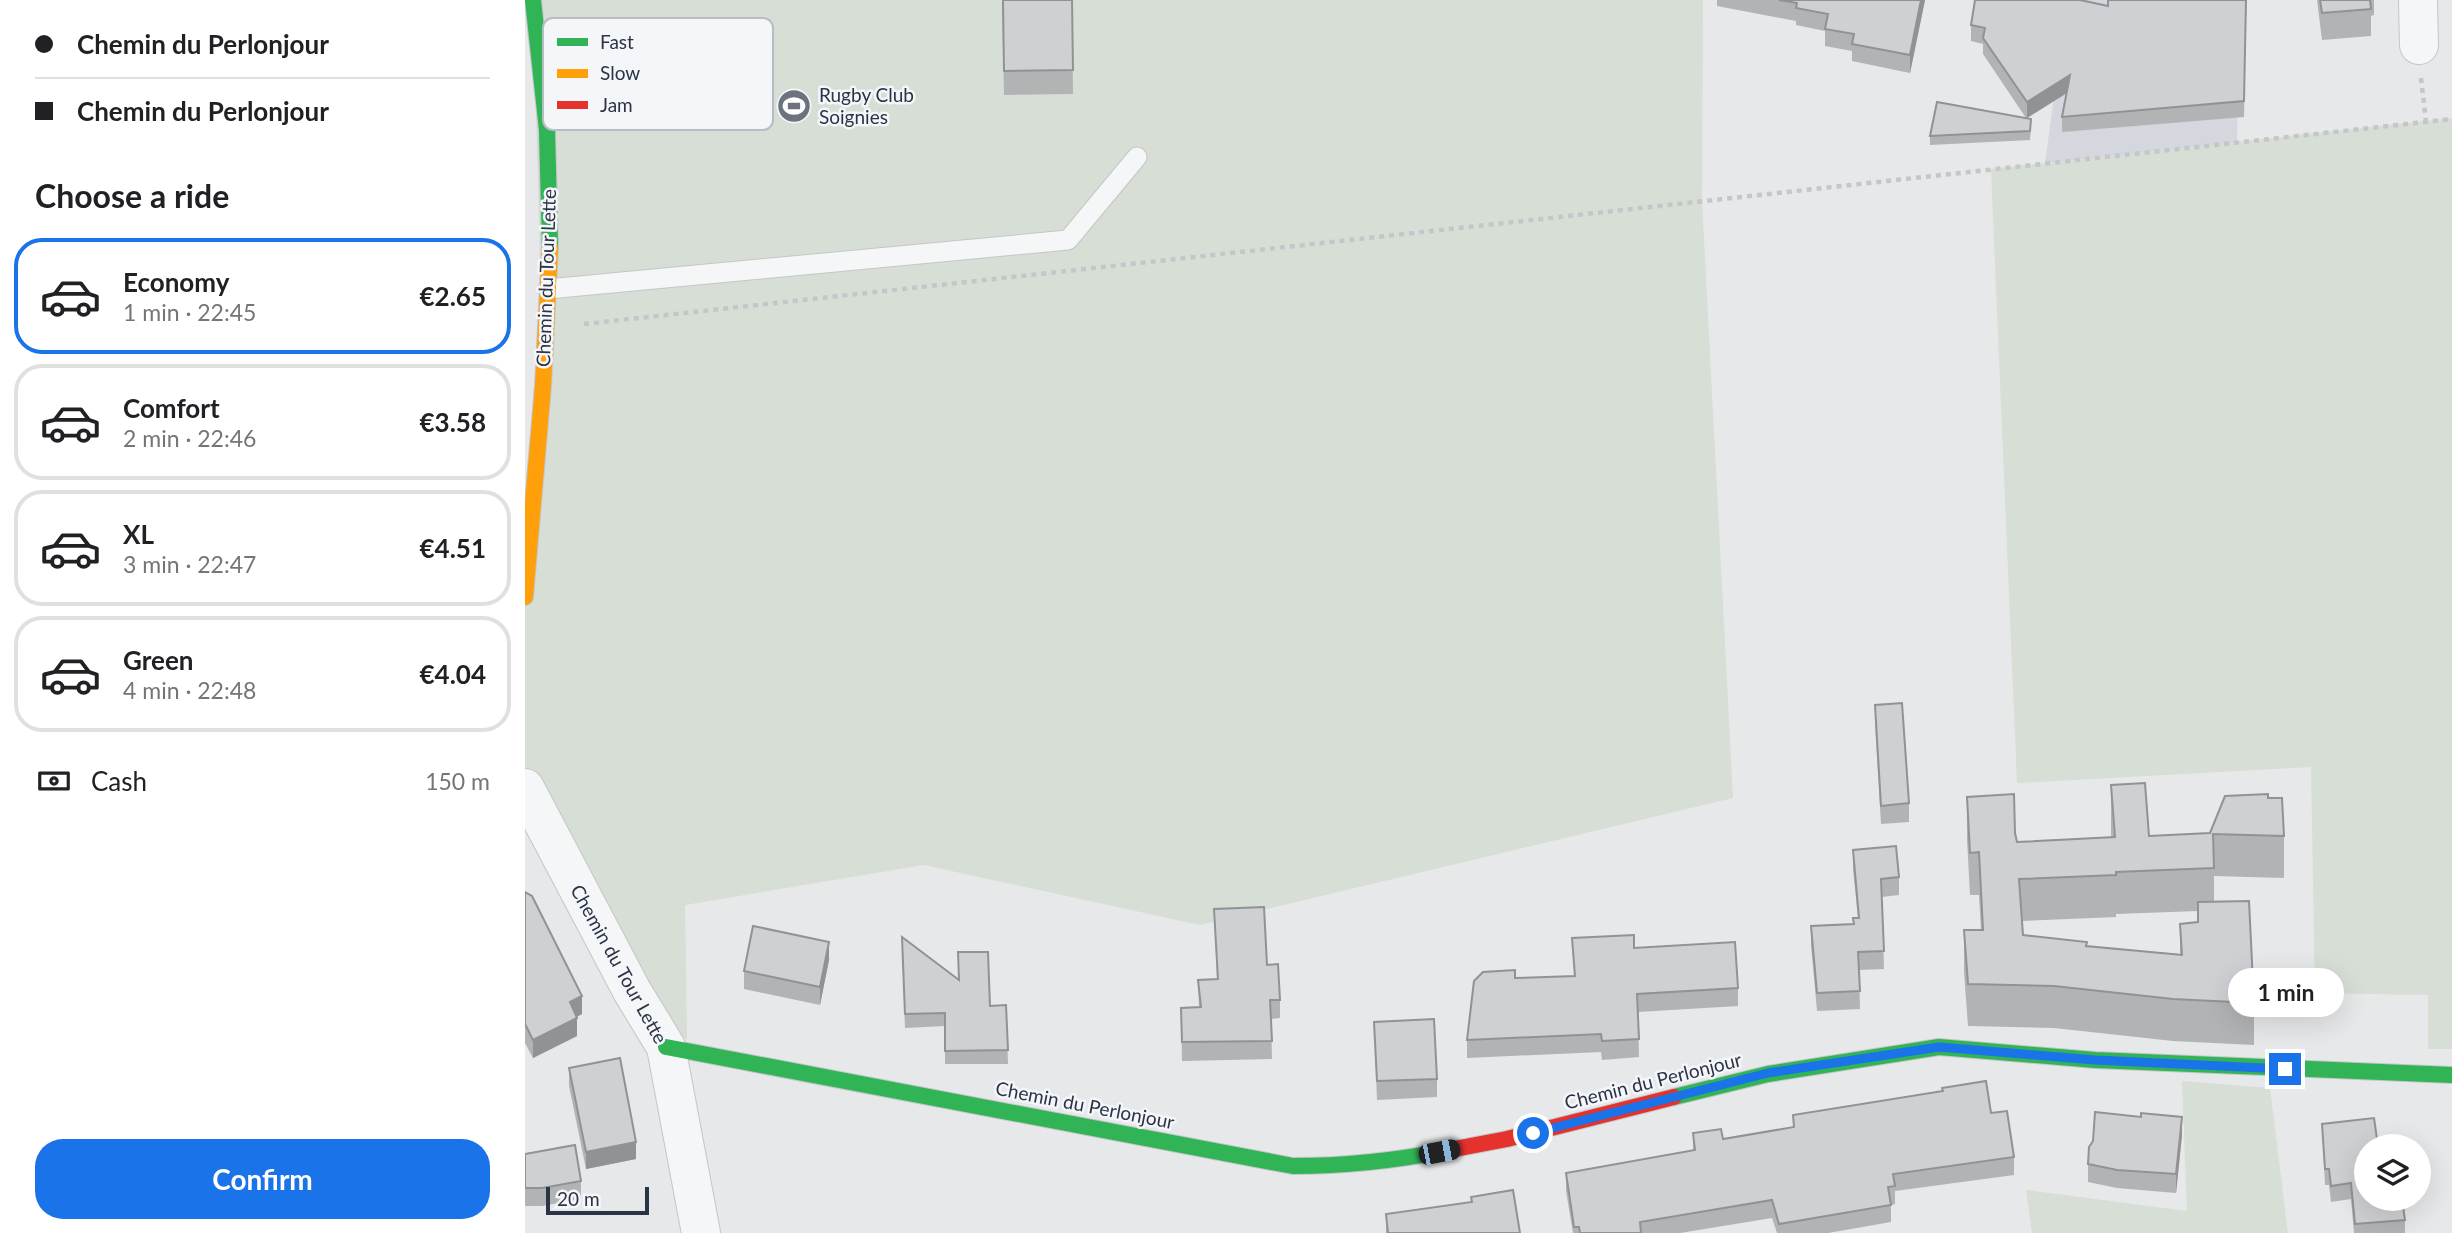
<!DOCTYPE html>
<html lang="en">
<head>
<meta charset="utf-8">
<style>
  :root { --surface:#fff; --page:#f6f6f6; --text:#202124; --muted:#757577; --line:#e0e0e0; --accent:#1a73e8 }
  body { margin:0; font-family:Lato,sans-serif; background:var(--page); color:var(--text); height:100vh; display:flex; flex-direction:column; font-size:26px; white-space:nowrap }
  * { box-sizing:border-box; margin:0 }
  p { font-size:23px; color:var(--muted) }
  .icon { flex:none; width:38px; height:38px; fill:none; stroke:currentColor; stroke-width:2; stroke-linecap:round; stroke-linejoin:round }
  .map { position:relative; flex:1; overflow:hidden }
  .sheet { display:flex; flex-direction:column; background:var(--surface); width:525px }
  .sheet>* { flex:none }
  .guide { display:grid; align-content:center; height:154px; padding:0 35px; background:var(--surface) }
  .controls { position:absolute; left:1829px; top:1134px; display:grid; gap:14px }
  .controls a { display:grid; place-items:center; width:77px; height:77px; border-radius:50%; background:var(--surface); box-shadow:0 7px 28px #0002; font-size:35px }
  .scale { position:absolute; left:21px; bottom:18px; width:103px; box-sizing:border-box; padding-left:7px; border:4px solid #2b3445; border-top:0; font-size:19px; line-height:24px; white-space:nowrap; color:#2b3445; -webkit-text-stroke:5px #f4f6f9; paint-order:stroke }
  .end { position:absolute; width:32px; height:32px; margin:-16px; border:9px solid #1a73e8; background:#fff; box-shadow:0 0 0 4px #fff }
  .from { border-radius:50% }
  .bubble { position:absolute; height:49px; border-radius:24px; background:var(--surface); box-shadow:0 7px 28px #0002; font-size:23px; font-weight:700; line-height:49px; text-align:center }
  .car { position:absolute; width:21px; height:42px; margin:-21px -10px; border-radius:9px; box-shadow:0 0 5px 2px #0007; background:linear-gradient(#222 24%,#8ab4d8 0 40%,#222 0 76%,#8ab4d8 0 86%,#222 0) }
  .guide b { display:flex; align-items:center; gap:24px; height:66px; font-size:26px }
  .guide b+b { border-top:2px solid var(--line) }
  .guide i { width:18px; height:18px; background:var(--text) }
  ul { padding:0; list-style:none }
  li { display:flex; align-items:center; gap:21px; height:116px; margin:0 14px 10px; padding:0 21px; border:4px solid var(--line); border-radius:28px }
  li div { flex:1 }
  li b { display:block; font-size:26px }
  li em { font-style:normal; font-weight:700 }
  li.on { border-color:var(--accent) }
  li>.icon { width:63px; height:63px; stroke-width:1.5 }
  h2 { padding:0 35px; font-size:32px; line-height:84px }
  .pay { display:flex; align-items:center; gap:18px; height:77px; padding:0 35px; font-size:26px }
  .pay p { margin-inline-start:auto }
  .primary-button { display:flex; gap:14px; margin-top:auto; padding:14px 35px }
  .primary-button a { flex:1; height:80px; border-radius:28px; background:var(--accent); color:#fff; font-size:28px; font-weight:700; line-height:80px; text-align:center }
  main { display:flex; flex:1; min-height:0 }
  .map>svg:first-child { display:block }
  .built { fill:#d4d7dd }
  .green { fill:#d6ded6 }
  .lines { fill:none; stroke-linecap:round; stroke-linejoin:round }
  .lane-casing { stroke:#c4c6c8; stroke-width:21 }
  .street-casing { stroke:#c4c6c8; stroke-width:40 }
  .fast-casing { stroke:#c4c6c8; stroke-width:18 }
  .slow-casing { stroke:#c4c6c8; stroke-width:18 }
  .jam-casing { stroke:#c4c6c8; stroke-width:18 }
  .path { stroke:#c5c6ca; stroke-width:4.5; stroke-dasharray:5 5; stroke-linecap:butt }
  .lane { stroke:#f5f6f7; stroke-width:19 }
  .street { stroke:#f5f6f7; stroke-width:38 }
  .fast { stroke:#30b455; stroke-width:16 }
  .slow { stroke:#ff9f0a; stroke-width:16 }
  .jam { stroke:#e5322d; stroke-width:16 }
  .wall { fill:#b1b3b5; fill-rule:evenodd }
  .shaded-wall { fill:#909294 }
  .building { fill:#ced0d3; stroke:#909294; stroke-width:2 }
  .route { stroke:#1a73e8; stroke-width:9 }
  .labels { text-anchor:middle; stroke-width:5; stroke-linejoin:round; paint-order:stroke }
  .poi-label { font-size:19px; fill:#2b3445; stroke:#f4f6f9; text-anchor:start }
  .street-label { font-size:19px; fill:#2b3445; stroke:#f4f6f9 }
  .key { fill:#f4f6f9; stroke:#b8bcc3; stroke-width:2 }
  .key-label { font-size:19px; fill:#2b3445 }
</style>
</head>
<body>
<main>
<section class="sheet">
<div class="guide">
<b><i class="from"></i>Chemin du Perlonjour</b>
<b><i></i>Chemin du Perlonjour</b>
</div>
<h2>Choose a ride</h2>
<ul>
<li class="on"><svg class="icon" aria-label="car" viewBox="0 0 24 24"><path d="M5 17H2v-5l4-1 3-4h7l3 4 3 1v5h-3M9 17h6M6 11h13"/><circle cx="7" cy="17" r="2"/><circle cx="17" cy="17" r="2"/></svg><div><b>Economy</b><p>1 min · 22:45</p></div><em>€2.65</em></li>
<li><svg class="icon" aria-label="car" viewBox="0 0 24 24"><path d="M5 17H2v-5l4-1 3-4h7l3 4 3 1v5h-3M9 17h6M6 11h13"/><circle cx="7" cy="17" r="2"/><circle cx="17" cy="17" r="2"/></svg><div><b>Comfort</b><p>2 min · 22:46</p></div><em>€3.58</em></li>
<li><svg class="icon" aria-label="car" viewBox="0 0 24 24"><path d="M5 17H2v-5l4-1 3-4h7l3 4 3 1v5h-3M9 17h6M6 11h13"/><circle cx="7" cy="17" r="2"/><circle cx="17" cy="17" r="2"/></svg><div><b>XL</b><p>3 min · 22:47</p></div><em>€4.51</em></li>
<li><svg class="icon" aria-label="car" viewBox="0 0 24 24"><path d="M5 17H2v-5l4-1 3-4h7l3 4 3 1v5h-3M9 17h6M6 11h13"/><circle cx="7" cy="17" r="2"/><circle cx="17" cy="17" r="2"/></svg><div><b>Green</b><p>4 min · 22:48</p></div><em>€4.04</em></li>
</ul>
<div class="pay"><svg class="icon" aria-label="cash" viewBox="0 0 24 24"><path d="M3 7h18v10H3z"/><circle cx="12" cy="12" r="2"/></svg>Cash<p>150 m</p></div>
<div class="primary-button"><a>Confirm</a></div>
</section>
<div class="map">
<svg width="1927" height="1233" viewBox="0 0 1927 1233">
  <rect width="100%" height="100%" fill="#e6e8ea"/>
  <polygon class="built" points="1542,0 1715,0 1712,143 1520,163"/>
  <g class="green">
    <polygon points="8,0 1178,0 1177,201 1208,798 675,925 399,865 160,905 162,1039 154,1036 0,788 0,597 18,376"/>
    <polygon points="1927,118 1927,1049 1903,1049 1903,995 1790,993 1786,767 1492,783 1466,169"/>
    <polygon points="1657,1081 1745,1088 1763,1233 1507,1233 1501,1190 1662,1211"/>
  </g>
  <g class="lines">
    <g class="lane-casing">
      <polyline id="lane" points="23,289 543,240 612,157"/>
    </g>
    <g class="street-casing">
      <g id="street">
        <polyline points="1893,0 1894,45"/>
        <polyline points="0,788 107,991 141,1047 176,1233"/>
      </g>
    </g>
    <g class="fast-casing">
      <g id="fast">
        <polyline points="8,0 22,130 25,247"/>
        <path d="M141,1047L768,1166C820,1166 868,1161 919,1151"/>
        <polyline points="1149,1097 1243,1074 1414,1047 1570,1060 1927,1075"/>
      </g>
    </g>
    <g class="slow-casing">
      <polyline id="slow" points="0,597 18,386 25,247"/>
    </g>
    <g class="jam-casing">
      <polyline id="jam" points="919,1151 982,1139 1149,1097"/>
    </g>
    <g class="path">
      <polyline points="1896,78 1901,122"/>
      <polyline points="59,324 1927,119"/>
    </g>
    <use href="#lane" class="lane"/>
    <use href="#street" class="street"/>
    <use href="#fast" class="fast"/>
    <use href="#slow" class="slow"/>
    <use href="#jam" class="jam"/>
  </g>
  <g class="wall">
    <polygon points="477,0 547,0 548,94 479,95"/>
    <polygon points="1192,0 1400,0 1385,73 1327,61 1327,51 1300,46 1300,31 1271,25 1271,21 1192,6"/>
    <polygon points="1721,0 1719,117 1537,132 1537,117 1542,93 1502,118 1506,128 1505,140 1405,145 1405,136 1501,118 1458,54 1458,44 1446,41 1446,25 1583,6"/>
    <polygon points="1792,0 1849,0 1849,15 1846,16 1846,36 1797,40"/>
    <polygon points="1350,705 1384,803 1384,822 1356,824 1350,723"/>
    <path d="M1586,785L1624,836L1685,833L1743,798L1759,836V878L1689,876V902L1729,1003V1045L1648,1041L1529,1028L1443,1026L1439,972V930H1456L1454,895H1445L1442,839V797L1490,833L1492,842L1586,838ZM1673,911V922L1655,924V954L1562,946L1498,935L1497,921L1591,917V914Z"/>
    <polygon points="1328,850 1374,877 1374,895 1357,897 1359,969 1334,970 1335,1009 1292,1011 1286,945 1286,926 1328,924 1333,918 1328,869"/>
    <polygon points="0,892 57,1014 52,1017 52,1036 8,1058 0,1043"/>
    <polygon points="689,909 742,965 755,1000 755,1018 746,1019 747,1059 657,1061 656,1008 674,1008 673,980 692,979"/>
    <polygon points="1047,938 1109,948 1213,988 1213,1006 1113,1012 1114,1057 1077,1060 1076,1052 942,1058 942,1040 990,978 1049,976"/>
    <polygon points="377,951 465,1006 481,1005 483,1064 420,1064 420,1026 380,1028"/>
    <polygon points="304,960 295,1005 219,989 219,971"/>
    <polygon points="849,1022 912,1079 912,1097 852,1100"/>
    <polygon points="44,1068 111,1159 61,1169 44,1086"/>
    <polygon points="1466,1113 1489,1157 1489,1175 1370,1191 1370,1204 1366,1205 1366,1222 1303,1233 1252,1233 1247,1218 1155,1233 1048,1233 1041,1191 1041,1173 1168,1151 1168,1133 1198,1139 1268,1128 1268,1115"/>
    <polygon points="1797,1124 1841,1199 1880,1220 1880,1233 1829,1233 1826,1199 1806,1202 1804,1185 1800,1185"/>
    <polygon points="1657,1135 1651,1193 1592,1188 1563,1182 1563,1164"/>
    <polygon points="0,1154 56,1181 56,1199 17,1206 0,1206"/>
    <polygon points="946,1197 995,1233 861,1233 861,1214 946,1202"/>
  </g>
  <g class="shaded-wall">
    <polygon points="1396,0 1400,0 1385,73 1385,55"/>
    <polygon points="1545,75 1545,91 1502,118 1502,102"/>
    <polygon points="304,942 304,960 295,1005 295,987"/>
    <polygon points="57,996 57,1014 45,1020 45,1002"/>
    <polygon points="52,1018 52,1036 8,1058 8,1040"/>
    <polygon points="1657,1117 1657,1135 1651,1193 1651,1174"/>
    <polygon points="111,1142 111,1159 61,1169 61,1152"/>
  </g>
  <g class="building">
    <polygon points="478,0 547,0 548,70 479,71"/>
    <polygon points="1254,0 1396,0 1385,55 1327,44 1329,34 1300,29 1303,14 1271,8 1272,3"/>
    <polygon points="1450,0 1555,0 1583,6 1583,0 1721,0 1719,101 1537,117 1545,75 1502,102 1458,38 1460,28 1446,25"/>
    <polygon points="1795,0 1845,0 1846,9 1797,13"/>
    <polygon points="1412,102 1506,119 1505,131 1405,136"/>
    <polygon points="1377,703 1384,803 1356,806 1350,705"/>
    <polygon points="1620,783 1624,836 1685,833 1700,796 1743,794 1743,798 1757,798 1759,836 1688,834 1689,868 1591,872 1591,875 1494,879 1498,935 1562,942 1561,946 1657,955 1655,924 1673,922 1673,902 1724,901 1729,1003 1648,999 1529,986 1443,984 1439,930 1458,930 1454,852 1445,853 1442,797 1489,794 1490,833 1492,842 1590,837 1586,785"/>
    <polygon points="1371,846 1374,877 1356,879 1359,951 1333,952 1335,991 1292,993 1286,926 1329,924 1328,918 1334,918 1328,850"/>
    <polygon points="0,892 7,896 57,996 45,1002 52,1018 8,1040 0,1024"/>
    <polygon points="739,907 742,965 753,964 755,1000 745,1000 747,1041 657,1042 656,1008 676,1007 673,980 693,979 689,909"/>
    <polygon points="228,926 304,942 295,987 219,971"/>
    <polygon points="1109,935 1109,948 1210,942 1213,988 1112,994 1114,1039 1077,1041 1076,1034 942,1040 949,981 958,972 990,970 990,978 1050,976 1047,938"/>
    <polygon points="377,937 434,980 433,952 463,952 465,1006 481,1005 483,1050 420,1051 420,1013 380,1014"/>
    <polygon points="909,1019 912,1079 852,1081 849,1022"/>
    <polygon points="95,1058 111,1142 61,1152 44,1068"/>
    <polygon points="1461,1081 1466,1113 1482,1111 1489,1157 1368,1174 1370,1186 1363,1187 1366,1205 1254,1224 1247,1200 1115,1222 1116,1233 1055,1233 1054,1227 1049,1227 1041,1173 1170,1150 1168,1133 1196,1129 1198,1139 1269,1127 1268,1115 1418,1091 1417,1088"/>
    <polygon points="1570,1112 1616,1117 1616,1113 1657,1117 1651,1174 1592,1170 1563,1164 1564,1147 1568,1141"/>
    <polygon points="1849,1118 1853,1146 1841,1146 1841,1199 1877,1199 1880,1220 1830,1224 1826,1183 1806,1186 1804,1169 1800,1169 1797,1124"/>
    <polygon points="50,1145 56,1181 17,1188 0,1188 0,1154"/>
    <polygon points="988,1190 995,1233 863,1233 861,1214 947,1202 946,1197"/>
  </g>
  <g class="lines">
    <polyline class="route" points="1008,1133 1243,1073 1414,1047 1570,1060 1760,1069"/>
  </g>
  <defs>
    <g id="stadium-disc" transform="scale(1.75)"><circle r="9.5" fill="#6c737f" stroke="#f4f6f9"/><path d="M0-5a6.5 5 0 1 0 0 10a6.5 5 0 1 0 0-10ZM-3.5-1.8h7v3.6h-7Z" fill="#fff"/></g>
  </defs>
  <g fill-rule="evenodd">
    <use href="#stadium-disc" x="269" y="106"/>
  </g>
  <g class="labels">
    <g class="poi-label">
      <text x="294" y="102">Rugby Club<tspan x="294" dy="22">Soignies</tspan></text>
    </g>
    <g class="street-label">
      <text transform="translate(21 278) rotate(-88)" y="7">Chemin du Tour Lette</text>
      <text transform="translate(94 964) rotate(61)" y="7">Chemin du Tour Lette</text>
      <text transform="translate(1128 1081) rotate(-14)" y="7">Chemin du Perlonjour</text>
      <text transform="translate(560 1105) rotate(11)" y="7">Chemin du Perlonjour</text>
    </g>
  </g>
  <rect x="18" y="18" width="230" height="112" rx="10" class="key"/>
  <rect x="32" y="38" width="31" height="8" fill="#30b455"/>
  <rect x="32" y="69" width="31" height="9" fill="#ff9f0a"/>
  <rect x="32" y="101" width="31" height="8" fill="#e5322d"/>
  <g class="key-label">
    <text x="75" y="49">Fast</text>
    <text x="75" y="80">Slow</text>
    <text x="75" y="112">Jam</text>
  </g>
</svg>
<div class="controls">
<a><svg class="icon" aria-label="layers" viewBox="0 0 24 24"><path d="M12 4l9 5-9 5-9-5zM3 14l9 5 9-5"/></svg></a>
</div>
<div class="scale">20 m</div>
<i class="end from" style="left:1008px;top:1133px"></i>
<i class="end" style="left:1760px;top:1069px"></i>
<div class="bubble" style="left:1703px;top:968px;width:116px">1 min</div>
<i class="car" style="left:914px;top:1152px;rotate:79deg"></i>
</div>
</main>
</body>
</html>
